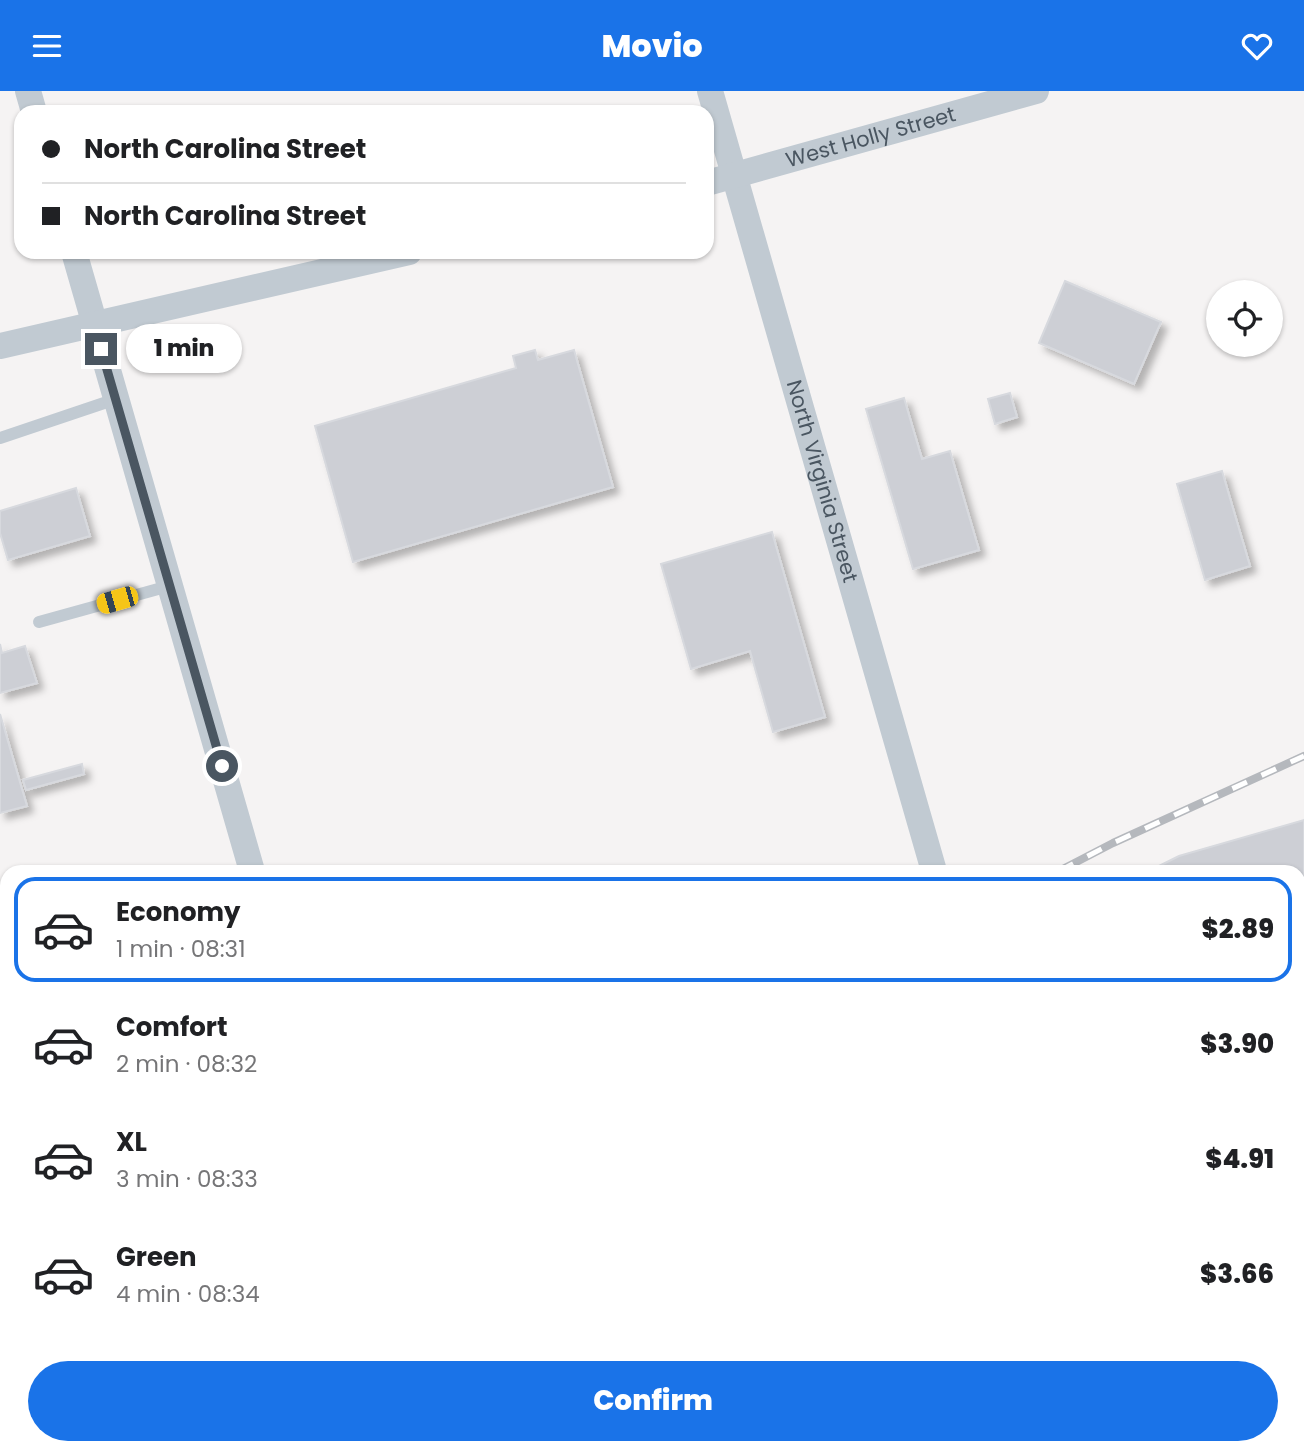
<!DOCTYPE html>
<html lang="en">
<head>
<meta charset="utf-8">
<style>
  :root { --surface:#fff; --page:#f6f6f6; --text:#202124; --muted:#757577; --line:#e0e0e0; --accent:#1a73e8 }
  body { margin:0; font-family:Poppins,sans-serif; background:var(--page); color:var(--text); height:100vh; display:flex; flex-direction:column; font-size:26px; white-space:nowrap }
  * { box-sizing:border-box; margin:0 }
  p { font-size:23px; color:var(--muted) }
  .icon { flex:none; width:38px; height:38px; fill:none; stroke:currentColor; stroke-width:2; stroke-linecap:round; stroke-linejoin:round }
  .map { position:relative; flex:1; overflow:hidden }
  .panel { position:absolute; left:0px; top:774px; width:1306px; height:590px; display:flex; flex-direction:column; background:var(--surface); border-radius:21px 21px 0 0; box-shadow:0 2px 5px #0004 }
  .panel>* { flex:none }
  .banner { position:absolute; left:14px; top:14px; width:700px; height:154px; border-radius:21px; box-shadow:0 2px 5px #0004; display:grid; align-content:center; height:154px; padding:0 28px; background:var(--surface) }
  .controls { position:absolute; left:1206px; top:189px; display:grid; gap:14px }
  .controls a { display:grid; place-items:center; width:77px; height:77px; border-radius:50%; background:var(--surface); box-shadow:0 2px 5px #0004; font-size:35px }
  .end { position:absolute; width:32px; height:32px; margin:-16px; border:9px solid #4a5661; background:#fff; box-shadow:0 0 0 4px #fff }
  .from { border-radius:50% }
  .bubble { position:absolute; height:49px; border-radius:24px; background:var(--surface); box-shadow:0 2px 5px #0004; font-size:23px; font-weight:800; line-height:49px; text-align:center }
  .car { position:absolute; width:21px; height:42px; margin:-21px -10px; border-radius:9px; box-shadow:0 0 5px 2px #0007; background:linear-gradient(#f5c518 24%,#345 0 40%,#f5c518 0 76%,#345 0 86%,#f5c518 0) }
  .banner b { display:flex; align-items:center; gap:24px; height:66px; font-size:26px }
  .banner b+b { border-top:2px solid var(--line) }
  .banner i { width:18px; height:18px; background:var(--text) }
  ul { padding:12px 0 0; list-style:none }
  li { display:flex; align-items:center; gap:21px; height:105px; margin:0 14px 10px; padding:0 14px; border:4px solid transparent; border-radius:21px }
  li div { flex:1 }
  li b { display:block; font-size:26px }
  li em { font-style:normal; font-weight:800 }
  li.active { border-color:var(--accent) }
  li>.icon { width:63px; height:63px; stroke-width:1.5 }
  .cta { display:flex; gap:14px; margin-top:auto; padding:14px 28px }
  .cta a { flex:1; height:80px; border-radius:42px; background:var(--accent); color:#fff; font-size:28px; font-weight:800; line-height:80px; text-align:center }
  header { display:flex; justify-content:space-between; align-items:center; height:91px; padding:0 28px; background:var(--accent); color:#fff; font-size:32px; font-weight:800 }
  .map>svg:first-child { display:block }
  .building { fill:#cdcfd5; stroke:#d7d9de; stroke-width:2; filter:url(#shadow) }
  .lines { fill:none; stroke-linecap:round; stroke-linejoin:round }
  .lane { stroke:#c1cad2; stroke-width:12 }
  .street { stroke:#c1cad2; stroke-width:26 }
  .rail-casing { stroke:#b5b8bd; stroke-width:8 }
  .rail { stroke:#fff; stroke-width:5; stroke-dasharray:16; stroke-linecap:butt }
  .route { stroke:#4a5661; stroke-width:9 }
  .labels { text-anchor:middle; stroke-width:7; stroke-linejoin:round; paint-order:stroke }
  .street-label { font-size:21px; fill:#4a5661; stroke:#fff }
</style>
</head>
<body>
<header><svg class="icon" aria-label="menu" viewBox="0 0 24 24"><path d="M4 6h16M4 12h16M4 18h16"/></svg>Movio<svg class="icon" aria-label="heart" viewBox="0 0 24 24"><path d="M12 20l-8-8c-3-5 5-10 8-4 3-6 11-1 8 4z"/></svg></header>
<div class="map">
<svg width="1304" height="1363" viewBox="0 0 1304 1363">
  <defs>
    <filter id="shadow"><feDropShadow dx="6" dy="6" stdDeviation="3.5" flood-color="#0004"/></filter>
  </defs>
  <rect width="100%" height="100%" fill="#f5f3f3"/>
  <g class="building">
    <polygon points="1065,190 1161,231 1134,293 1039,252"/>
    <polygon points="535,259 538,269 574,259 613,396 353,471 315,335 516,277 513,265"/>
    <polygon points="1010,302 1017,326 995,333 988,308"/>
    <polygon points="904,307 922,368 950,360 979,459 913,478 866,318"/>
    <polygon points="1222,380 1250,475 1205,489 1177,393"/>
    <polygon points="76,397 90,445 8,469 0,442 0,420"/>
    <polygon points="772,441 825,626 773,641 750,560 691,578 661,473"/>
    <polygon points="0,553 2,562 25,555 37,592 0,602"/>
    <polygon points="0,623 27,715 0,722"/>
    <polygon points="82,673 84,683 26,699 23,689"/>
    <polygon points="1304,729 1304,1139 1298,1140 1298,780 1149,780 1179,765"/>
    <polygon points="7,1208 7,1356 76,1356 53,1363 0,1363 0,1210"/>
    <polygon points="710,1356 748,1356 750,1363 686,1363"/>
    <polygon points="869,1356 969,1356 945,1363 871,1363"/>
  </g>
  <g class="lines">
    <g class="lane">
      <polyline points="0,347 116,308"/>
      <polyline points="39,531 169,495"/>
    </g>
    <g class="street">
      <polyline points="28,0 34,21"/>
      <path id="s1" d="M710,0L934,780"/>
      <path id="s2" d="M707,92L1036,0"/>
      <polyline points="74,161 252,780"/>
      <polyline points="0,255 409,161"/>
      <polyline points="1298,1328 1304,1326"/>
      <polyline points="417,1356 419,1363"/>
      <polyline points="1096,1356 1098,1363"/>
      <polyline points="1165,1363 1191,1356"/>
    </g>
    <g class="rail-casing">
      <g id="rail">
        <polyline points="1059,780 1113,752 1304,665"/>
        <polyline points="466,1363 470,1356"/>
      </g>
    </g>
    <use href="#rail" class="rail"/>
  </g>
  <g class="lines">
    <polyline class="route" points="101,258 222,675"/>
  </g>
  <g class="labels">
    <g class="street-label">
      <text dy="7" stroke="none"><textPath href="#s2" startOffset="170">West Holly Street</textPath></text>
      <text dy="7" stroke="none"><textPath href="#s1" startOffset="406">North Virginia Street</textPath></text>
    </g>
  </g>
</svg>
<div class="controls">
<a><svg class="icon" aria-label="locate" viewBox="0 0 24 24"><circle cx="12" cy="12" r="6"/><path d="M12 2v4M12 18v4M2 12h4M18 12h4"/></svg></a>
</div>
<i class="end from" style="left:222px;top:675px"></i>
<i class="end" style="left:101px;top:258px"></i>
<div class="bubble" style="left:126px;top:233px;width:116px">1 min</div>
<i class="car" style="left:117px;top:509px;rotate:254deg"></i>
<div class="banner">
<b><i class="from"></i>North Carolina Street</b>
<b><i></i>North Carolina Street</b>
</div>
<section class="panel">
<ul>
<li class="active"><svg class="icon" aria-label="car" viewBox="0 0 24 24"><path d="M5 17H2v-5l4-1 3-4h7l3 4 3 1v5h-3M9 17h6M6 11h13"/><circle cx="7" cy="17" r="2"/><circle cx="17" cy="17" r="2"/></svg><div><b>Economy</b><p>1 min · 08:31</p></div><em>$2.89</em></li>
<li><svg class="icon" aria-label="car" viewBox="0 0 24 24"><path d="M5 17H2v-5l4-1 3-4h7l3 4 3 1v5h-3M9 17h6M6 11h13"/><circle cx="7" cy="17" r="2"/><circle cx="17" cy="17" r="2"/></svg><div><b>Comfort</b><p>2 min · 08:32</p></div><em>$3.90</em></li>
<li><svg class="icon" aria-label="car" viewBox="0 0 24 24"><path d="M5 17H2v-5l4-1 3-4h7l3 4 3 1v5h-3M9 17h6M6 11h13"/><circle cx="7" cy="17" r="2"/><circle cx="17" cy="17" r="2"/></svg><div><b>XL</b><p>3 min · 08:33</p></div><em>$4.91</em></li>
<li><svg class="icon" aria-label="car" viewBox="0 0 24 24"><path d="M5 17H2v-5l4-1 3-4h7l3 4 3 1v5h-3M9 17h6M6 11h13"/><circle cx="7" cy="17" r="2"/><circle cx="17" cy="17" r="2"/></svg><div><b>Green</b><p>4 min · 08:34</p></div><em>$3.66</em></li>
</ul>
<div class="cta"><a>Confirm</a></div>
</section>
</div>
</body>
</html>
